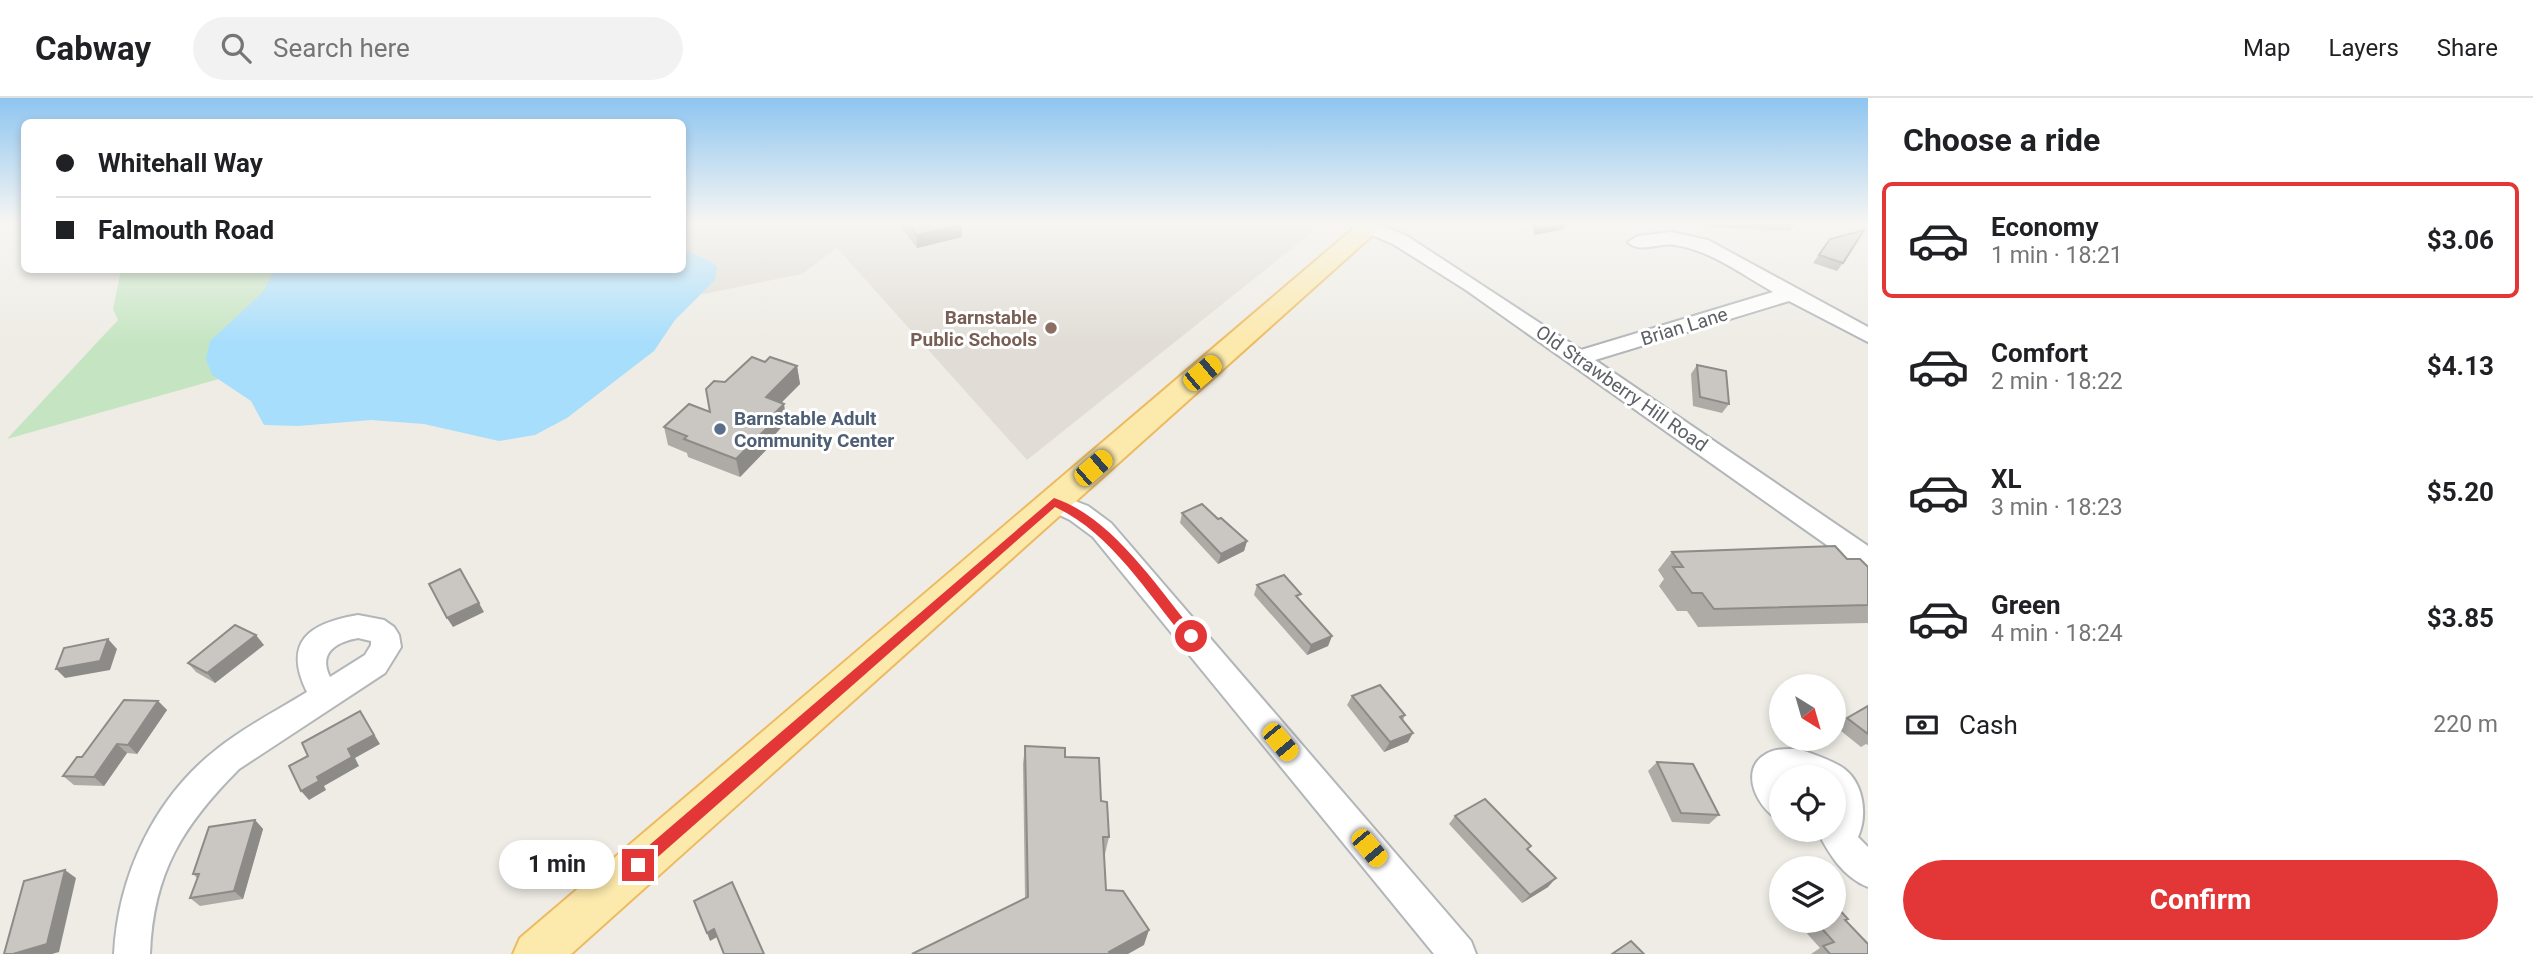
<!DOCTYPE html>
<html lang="en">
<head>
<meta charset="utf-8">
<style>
  :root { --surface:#fff; --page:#f2f2f2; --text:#202124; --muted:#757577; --line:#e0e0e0; --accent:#e33636 }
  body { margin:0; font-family:Roboto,sans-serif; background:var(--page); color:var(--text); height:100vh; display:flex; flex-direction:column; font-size:26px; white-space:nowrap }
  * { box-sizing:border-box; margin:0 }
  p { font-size:23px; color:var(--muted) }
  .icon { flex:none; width:38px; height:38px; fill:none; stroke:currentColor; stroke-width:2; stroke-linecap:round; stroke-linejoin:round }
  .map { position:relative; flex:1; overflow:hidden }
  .details { display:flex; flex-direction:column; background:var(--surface); width:665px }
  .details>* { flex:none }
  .guide { position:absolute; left:21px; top:21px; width:665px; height:154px; border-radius:10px; box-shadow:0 4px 10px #0003; display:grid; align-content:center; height:154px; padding:0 35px; background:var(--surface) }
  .needle { width:46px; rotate:143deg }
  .buttons { position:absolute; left:1769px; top:576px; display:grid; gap:14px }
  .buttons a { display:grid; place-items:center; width:77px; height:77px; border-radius:50%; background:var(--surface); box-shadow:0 4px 10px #0003; font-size:35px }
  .end { position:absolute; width:32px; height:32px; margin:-16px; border:9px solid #e33636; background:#fff; box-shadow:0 0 0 4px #fff }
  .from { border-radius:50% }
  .bubble { position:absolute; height:49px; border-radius:24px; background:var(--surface); box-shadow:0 4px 10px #0003; font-size:23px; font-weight:700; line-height:49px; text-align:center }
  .car { position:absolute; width:21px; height:42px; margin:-21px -10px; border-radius:9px; box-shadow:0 0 5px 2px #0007; background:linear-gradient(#f5c518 24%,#345 0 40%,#f5c518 0 76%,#345 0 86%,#f5c518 0) }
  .guide b { display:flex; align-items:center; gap:24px; height:66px; font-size:26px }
  .guide b+b { border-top:2px solid var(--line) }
  .guide i { width:18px; height:18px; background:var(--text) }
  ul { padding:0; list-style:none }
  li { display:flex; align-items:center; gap:21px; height:116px; margin:0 14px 10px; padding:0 21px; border:4px solid transparent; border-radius:10px }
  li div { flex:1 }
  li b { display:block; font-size:26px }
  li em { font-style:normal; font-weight:700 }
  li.current { border-color:var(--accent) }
  li>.icon { width:63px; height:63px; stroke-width:1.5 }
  h2 { padding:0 35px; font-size:32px; line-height:84px }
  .pay { display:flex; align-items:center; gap:18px; height:77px; padding:0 35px; font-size:26px }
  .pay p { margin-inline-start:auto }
  .button { display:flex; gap:14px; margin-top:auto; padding:14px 35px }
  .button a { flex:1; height:80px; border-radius:42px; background:var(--accent); color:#fff; font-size:28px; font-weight:700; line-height:80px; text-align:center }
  header { display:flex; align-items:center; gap:42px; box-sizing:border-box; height:98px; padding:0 35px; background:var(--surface); border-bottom:2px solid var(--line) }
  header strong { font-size:33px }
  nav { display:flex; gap:38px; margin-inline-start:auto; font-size:24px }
  .search { width:490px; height:63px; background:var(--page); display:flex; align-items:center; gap:18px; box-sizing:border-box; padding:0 24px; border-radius:38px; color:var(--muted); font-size:26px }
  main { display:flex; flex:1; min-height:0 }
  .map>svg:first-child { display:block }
  .education { fill:#e1ddd6 }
  .green { fill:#c5e5c2 }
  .water { fill:#a7defc }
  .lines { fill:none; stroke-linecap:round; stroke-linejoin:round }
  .minor-casing { stroke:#b2b6b9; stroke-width:4 }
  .major-casing { stroke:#edba60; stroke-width:4 }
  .minor { fill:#fff; fill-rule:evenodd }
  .major { fill:#fce9ac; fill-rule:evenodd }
  .wall { fill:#aeaba7 }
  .shaded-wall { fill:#8d8b88 }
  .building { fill:#cac7c2; stroke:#8d8b88; stroke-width:2 }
  .route { fill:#e33636 }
  .education-dot { fill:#8d6e63; stroke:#fff; stroke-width:2.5 }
  .service-dot { fill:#5c6f8a; stroke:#fff; stroke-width:2.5 }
  .labels { text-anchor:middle; stroke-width:6; stroke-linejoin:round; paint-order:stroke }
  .education-label { font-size:19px; font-weight:bold; fill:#785e54; stroke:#fff; text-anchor:end }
  .street-label { font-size:19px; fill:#5d6165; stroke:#fff }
  .service-label { font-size:19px; font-weight:bold; fill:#4e5e75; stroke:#fff; text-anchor:start }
</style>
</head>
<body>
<header>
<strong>Cabway</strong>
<div class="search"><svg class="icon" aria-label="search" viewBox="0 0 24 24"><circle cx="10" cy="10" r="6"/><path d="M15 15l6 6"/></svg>Search here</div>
<nav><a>Map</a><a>Layers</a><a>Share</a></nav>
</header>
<main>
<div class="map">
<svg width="1868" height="856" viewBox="0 0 1868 856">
  <rect width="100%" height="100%" fill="#eeece5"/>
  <polygon class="education" points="683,125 1324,125 1027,362 837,150 802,176 698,197 682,172"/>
  <polygon class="green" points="121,172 656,172 272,266 7,341 118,222 113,211"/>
  <polygon class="water" points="683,151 712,164 717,169 715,182 675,222 654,253 567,320 535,337 499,343 424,326 371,322 298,328 264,327 251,303 212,277 206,261 210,243 263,194 274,172 682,172"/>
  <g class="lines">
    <g class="minor-casing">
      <g id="minor">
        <path d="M1362,125H1376L1407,138L1581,252L1773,194C1743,177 1710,152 1675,147C1661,144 1638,156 1628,144L1638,138L1671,134L1708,142L1868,229V244L1789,203L1595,262L1868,448V472L1858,469L1466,192L1393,146L1362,133L1360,129Z"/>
        <polygon points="1054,395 1088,408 1111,425 1471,843 1476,856 1434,856 1093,439 1070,422 1045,410 1041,404 1045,398"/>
        <path d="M358,517L384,522L394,529L399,537L401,549L385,575L239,671C183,727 153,775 150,856H114C118,778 154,700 217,651C244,629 278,612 307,594C282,543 310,525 358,517ZM358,540L371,543V547L365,557L330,579C318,555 336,544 358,540Z"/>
        <path d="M1799,651C1813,656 1828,661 1840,668C1864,682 1868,717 1858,739L1868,749V789C1843,779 1828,755 1817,732H1834V715H1837L1834,707V679H1782V723C1759,714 1737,672 1766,656C1775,650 1788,651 1799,651Z"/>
      </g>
    </g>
    <g class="major-casing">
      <polygon id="major" points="1360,125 1386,125 571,856 513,856 520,840"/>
    </g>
    <use href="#minor" class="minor"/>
    <use href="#major" class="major"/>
  </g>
  <g class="wall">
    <polygon points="898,125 961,125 962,126 962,139 917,150"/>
    <polygon points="1532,125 1564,125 1567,126 1564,131 1534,137"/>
    <polygon points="1704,125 1793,125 1794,127 1790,133 1708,129"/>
    <polygon points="1830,141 1843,165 1837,173 1813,165"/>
    <polygon points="765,264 797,268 800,286 781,305 784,306 786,324 771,341 771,347 740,379 688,359 687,355 668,347 664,329 710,314 725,284"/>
    <polygon points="1697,267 1729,306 1722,315 1693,308 1691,276"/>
    <polygon points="1182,415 1218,421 1247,443 1244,453 1218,466 1180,425"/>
    <polygon points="1672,454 1847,461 1868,469 1868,525 1698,529 1687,513 1677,513 1659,488 1664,481 1658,472"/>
    <polygon points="1257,487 1332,538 1328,548 1307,557 1254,497"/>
    <polygon points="264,547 215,585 196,574 188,565"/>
    <polygon points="1352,598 1405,617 1403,622 1408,644 1384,654 1347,607"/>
    <polygon points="158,603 167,612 137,656 127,655 104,688 74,687 63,678 82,659"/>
    <polygon points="1868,608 1868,647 1866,646 1861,649 1836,629 1847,620"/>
    <polygon points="1025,648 1065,659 1101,703 1109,739 1105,756 1104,756 1106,792 1144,847 1025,800 1023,666"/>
    <polygon points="1657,664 1719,717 1709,726 1672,724 1648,673"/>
    <polygon points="1455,718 1528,752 1548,789 1522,805 1449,726"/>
    <polygon points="255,722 263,731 243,801 200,808 190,800 197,780 193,776"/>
    <polygon points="1782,789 1782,807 1772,796"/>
    <polygon points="1795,822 1845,822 1868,856 1811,856 1820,850"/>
  </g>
  <g class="shaded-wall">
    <polygon points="962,126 962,139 917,150 917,137"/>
    <polygon points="1567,126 1564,131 1534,137 1536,132"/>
    <polygon points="797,268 800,286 768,318 766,299"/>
    <polygon points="784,306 786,324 771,341 771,347 740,379 736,361 764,326"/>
    <polygon points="1247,443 1244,453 1218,466 1221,456"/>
    <polygon points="479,505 484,514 453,529 447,520"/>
    <polygon points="256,537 264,547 215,585 207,575"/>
    <polygon points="1332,538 1328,548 1307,557 1311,547"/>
    <polygon points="108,541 117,551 110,572 65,580 56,571"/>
    <polygon points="158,603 167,612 137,656 128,647"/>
    <polygon points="360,613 380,646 355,660 359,668 324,688 326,692 309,702 301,693 317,679"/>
    <polygon points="1413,635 1408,644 1384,654 1390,644"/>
    <polygon points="117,646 127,655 104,688 94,679"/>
    <polygon points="255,722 263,731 243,801 234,793"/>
    <polygon points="65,772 76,780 59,854 52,856 13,856"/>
    <polygon points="1556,780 1548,789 1522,805 1530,797"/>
    <polygon points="714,831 717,839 710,843 707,835"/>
    <polygon points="1149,832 1144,847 1128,856 1109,856 1109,854"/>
  </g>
  <g class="building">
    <polygon points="908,125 961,125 962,126 917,137"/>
    <polygon points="1535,125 1564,125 1567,126 1536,132"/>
    <polygon points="1750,125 1793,125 1794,126 1794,127"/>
    <polygon points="1864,132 1843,165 1819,157 1830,141"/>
    <polygon points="752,259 765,264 770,259 797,268 766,299 784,306 764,326 769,328 736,361 684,341 687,338 664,329 689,306 710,314 706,291 714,283 725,284"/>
    <polygon points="1697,267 1726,273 1729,306 1700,299"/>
    <polygon points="1202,406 1218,421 1221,420 1247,443 1221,456 1182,415"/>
    <polygon points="1835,448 1847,461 1860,461 1868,469 1868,507 1714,511 1702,495 1692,495 1673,469 1683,469 1672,454"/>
    <polygon points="460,471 479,505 447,520 429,486"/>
    <polygon points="1284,477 1301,496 1296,498 1332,538 1311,547 1257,487"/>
    <polygon points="235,527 256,537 207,575 188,565"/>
    <polygon points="108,541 100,563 56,571 64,550"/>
    <polygon points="1380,587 1405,617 1400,619 1413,635 1390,644 1352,598"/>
    <polygon points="124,602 158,603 128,647 117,646 94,679 63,678 77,659 82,659"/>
    <polygon points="1868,608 1868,636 1847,620"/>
    <polygon points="360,613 374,637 348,651 352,659 317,679 319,683 301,693 289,668 308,658 302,645"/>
    <polygon points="1025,648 1065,650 1065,659 1099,660 1101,703 1107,704 1109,739 1103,739 1106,792 1123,793 1149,832 1109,854 1110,856 912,856 1028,799"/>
    <polygon points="1657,664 1693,666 1719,717 1681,715"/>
    <polygon points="1485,701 1531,748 1527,751 1556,780 1530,797 1455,718"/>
    <polygon points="255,722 234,793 190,800 199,776 193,776 209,729"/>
    <polygon points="65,772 47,846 13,856 4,856 24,783"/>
    <polygon points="732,784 764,856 724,856 714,831 707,835 694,803"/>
    <polygon points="1834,806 1848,821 1845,822 1868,846 1868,856 1830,856 1823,848 1834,844 1814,822 1834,822"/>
    <polygon points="1631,843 1644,856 1612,856"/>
  </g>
  <linearGradient id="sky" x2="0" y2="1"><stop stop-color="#8ec5f0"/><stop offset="0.51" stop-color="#f7f6f3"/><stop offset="1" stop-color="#f7f6f3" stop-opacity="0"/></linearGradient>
  <rect width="1868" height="245" fill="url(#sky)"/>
  <path class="route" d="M1054,400C1112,419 1157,489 1195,535V542H1186C1148,496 1110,434 1055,409L643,772H632L630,767L632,762Z"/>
  <circle class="education-dot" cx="1051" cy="230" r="7"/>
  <circle class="service-dot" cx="720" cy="331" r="7"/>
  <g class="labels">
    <g class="education-label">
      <text x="1037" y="226">Barnstable<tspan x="1037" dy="22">Public Schools</tspan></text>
    </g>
    <g class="street-label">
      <text transform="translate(1684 228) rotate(-17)" y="7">Brian Lane</text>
      <text transform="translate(1622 290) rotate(35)" y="7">Old Strawberry Hill Road</text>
    </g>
    <g class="service-label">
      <text x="734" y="327">Barnstable Adult<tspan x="734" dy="22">Community Center</tspan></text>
    </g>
  </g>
</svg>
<div class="buttons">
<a><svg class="needle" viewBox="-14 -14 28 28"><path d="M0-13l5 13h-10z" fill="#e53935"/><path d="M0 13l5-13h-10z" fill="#757577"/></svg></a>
<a><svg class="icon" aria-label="locate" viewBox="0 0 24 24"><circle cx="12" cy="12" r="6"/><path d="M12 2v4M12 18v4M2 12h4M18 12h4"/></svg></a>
<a><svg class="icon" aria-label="layers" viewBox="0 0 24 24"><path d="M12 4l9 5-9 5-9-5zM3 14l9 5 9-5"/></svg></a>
</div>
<i class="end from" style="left:1191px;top:538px"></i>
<i class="end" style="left:638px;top:767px"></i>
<div class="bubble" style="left:499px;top:742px;width:116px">1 min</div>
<i class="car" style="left:1202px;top:275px;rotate:50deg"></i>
<i class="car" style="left:1093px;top:370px;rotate:49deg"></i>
<i class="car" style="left:1280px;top:644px;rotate:140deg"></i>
<i class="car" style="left:1369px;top:750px;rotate:140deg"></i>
<div class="guide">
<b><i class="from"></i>Whitehall Way</b>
<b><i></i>Falmouth Road</b>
</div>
</div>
<section class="details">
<h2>Choose a ride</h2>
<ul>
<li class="current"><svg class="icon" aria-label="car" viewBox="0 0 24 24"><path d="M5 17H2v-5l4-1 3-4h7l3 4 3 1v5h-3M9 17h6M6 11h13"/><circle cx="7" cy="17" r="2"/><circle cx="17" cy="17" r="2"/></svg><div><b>Economy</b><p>1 min · 18:21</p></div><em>$3.06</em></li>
<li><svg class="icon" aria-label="car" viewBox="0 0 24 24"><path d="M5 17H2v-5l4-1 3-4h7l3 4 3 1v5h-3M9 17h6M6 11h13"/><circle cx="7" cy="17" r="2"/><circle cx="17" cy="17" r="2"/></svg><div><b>Comfort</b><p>2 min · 18:22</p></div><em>$4.13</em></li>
<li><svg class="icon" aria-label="car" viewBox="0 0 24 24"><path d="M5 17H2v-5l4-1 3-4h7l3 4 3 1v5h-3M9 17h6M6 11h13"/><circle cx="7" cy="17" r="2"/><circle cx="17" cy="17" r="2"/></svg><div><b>XL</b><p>3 min · 18:23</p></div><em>$5.20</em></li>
<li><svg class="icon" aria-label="car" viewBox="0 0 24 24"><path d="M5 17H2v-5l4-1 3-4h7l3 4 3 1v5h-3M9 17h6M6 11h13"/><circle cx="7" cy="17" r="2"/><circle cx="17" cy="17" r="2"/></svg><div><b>Green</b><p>4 min · 18:24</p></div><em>$3.85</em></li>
</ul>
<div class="pay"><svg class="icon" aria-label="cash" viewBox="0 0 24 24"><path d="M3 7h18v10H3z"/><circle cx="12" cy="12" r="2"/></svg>Cash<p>220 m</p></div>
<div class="button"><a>Confirm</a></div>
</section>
</main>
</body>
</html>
